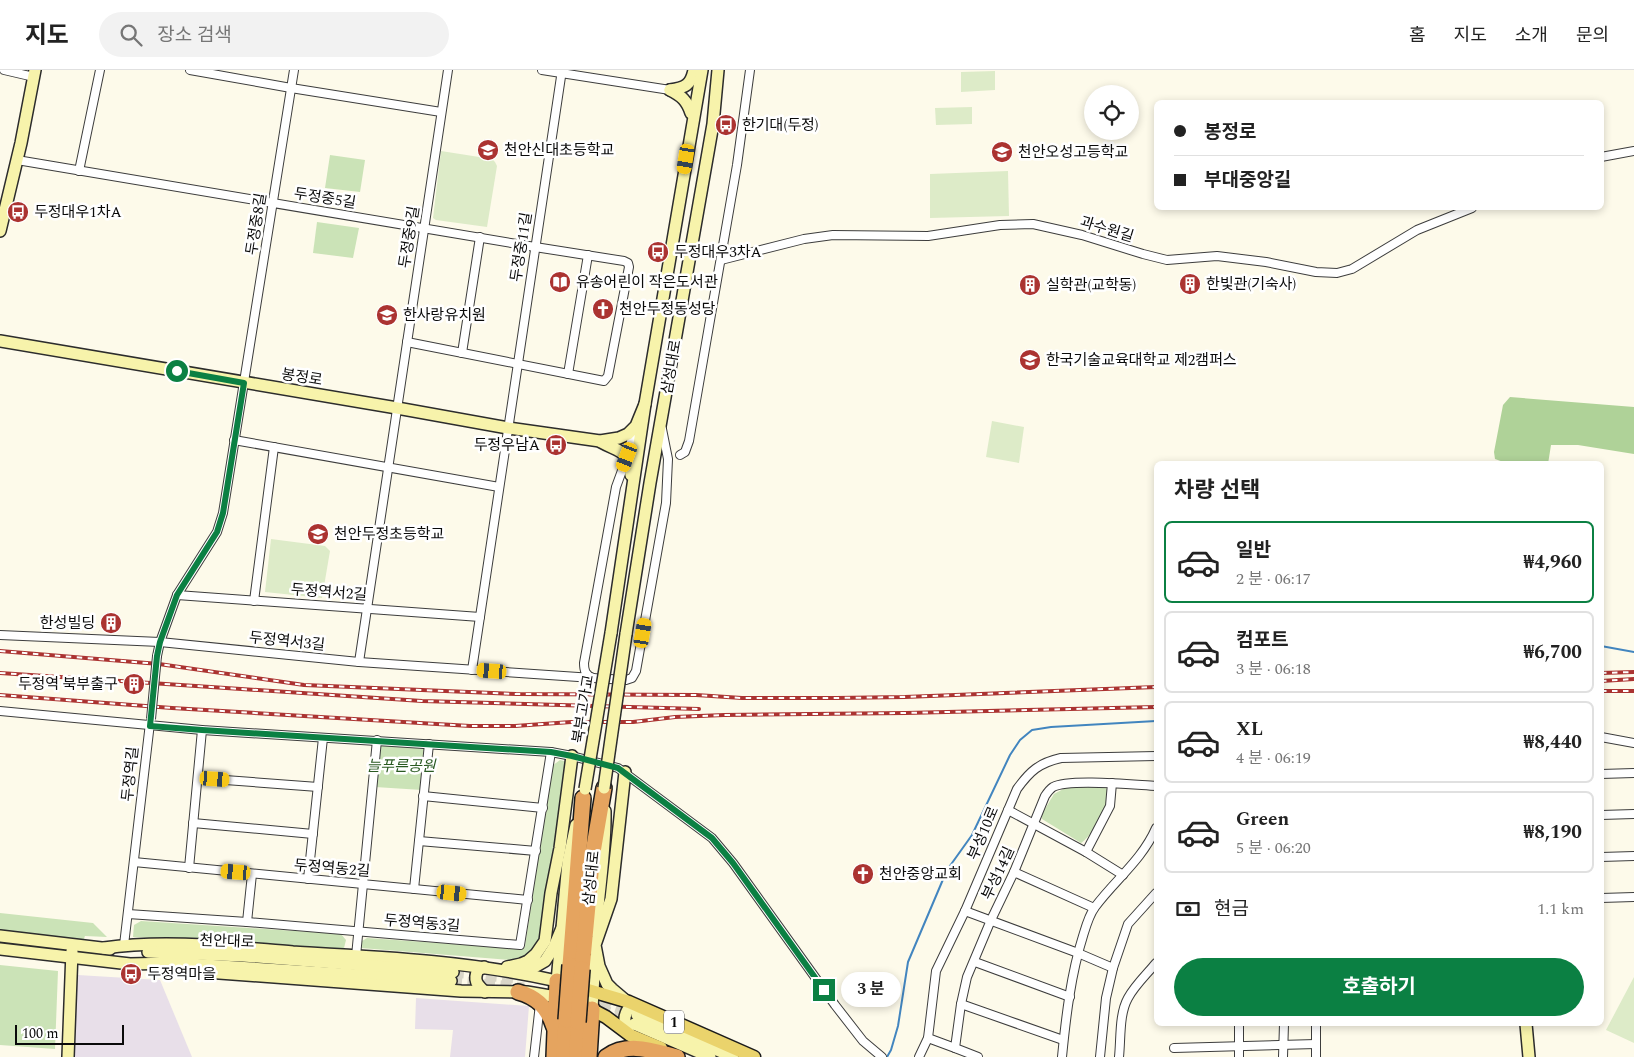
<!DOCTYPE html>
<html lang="ko">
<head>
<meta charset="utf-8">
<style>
  :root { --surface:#fff; --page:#f2f2f2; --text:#222; --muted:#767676; --line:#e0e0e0; --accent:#0b8043 }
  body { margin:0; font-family:Spectral,"Noto Sans KR",serif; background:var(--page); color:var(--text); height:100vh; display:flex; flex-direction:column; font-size:19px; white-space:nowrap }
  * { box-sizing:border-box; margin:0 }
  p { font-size:16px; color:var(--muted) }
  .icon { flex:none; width:28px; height:28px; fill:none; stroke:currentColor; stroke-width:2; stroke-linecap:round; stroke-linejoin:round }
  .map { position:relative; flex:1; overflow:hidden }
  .sheet { position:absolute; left:1154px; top:391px; width:450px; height:565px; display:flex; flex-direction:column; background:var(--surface); border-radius:8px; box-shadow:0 2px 8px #0003 }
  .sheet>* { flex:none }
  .guide { position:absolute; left:1154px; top:30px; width:450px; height:110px; border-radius:8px; box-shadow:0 2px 8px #0003; display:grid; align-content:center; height:110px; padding:0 20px; background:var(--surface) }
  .buttons { position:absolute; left:1084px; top:15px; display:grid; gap:10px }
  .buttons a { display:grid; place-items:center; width:55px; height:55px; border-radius:50%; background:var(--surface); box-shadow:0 2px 8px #0003; font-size:25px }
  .scale { position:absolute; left:15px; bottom:12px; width:109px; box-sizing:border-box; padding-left:5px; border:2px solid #0a0a0a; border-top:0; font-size:14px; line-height:18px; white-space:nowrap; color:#0a0a0a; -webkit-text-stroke:4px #fff; paint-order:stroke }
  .end { position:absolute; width:22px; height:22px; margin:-11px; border:6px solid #0b8043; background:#fff; box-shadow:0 0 0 2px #fff }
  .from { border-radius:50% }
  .bubble { position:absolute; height:35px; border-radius:18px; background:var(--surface); box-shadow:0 2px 8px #0003; font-size:16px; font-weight:700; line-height:35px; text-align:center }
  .car { position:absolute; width:15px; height:30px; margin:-15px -8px; border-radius:6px; box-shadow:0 0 4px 1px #0007; background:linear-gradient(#f5c518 24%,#345 0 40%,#f5c518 0 76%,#345 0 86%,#f5c518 0) }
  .guide b { display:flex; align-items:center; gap:18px; height:48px; font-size:19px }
  .guide b+b { border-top:1px solid var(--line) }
  .guide i { width:12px; height:12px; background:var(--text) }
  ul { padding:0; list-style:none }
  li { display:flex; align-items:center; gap:15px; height:82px; margin:0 10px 8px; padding:0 10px; border:2px solid var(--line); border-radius:8px }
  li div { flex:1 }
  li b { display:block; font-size:19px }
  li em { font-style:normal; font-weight:700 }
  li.current { border-color:var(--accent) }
  li>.icon { width:45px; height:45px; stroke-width:1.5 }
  h2 { padding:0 20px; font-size:22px; line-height:60px }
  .pay { display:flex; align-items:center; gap:12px; height:55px; padding:0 20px; font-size:19px }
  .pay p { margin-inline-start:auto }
  .primary-button { display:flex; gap:10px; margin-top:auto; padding:10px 20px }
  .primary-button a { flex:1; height:58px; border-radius:30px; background:var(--accent); color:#fff; font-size:20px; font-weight:700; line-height:58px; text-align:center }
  header { display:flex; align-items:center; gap:30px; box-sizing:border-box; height:70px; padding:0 25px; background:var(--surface); border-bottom:1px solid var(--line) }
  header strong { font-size:24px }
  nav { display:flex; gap:28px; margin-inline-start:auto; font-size:18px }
  .search { width:350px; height:45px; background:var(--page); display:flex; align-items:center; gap:12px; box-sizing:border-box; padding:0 18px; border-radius:28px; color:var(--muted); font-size:19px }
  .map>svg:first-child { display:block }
  .industrial { fill:#e8dfe9 }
  .green { fill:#cbe3b7 }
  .forest { fill:#afd298 }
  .pitch { fill:#ddebc8 }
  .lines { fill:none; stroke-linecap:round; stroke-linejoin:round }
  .stream { stroke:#4285bf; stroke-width:2 }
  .secondary-tunnel { stroke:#d9d6c8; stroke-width:11; stroke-dasharray:11 5.5; stroke-linecap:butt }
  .street-casing { stroke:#3d3d3d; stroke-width:10 }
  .secondary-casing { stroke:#2c2c2c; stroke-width:14 }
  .primary-casing { stroke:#1b1b1b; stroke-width:15 }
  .highway-casing { stroke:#1b1b1b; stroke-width:18 }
  .street { stroke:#fff; stroke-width:8 }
  .secondary { stroke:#f7f3ab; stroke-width:11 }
  .primary { stroke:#ead36c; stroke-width:12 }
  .highway { stroke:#e5a45f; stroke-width:15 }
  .rail-casing { stroke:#ab3331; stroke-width:4 }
  .rail { stroke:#fff; stroke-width:2; stroke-dasharray:5.5; stroke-linecap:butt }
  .street-bridge-casing { stroke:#3d3d3d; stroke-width:10; stroke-linecap:butt }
  .secondary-bridge-casing { stroke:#2c2c2c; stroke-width:14; stroke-linecap:butt }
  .highway-bridge-casing { stroke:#1b1b1b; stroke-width:18; stroke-linecap:butt }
  .street-bridge { stroke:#fff; stroke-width:8 }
  .secondary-bridge { stroke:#f7f3ab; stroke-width:11 }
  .highway-bridge { stroke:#e5a45f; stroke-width:15 }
  .route { stroke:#0b8043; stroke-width:6 }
  .labels { text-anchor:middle; stroke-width:5; stroke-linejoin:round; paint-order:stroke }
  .shield { fill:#fff; stroke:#545454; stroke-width:1 }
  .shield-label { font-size:14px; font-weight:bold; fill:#0a0a0a }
  .poi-label { font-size:15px; fill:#0a0a0a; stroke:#fff; text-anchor:start }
  .street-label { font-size:15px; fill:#0a0a0a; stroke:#fff }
  .park-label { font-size:15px; font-style:italic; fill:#2a5a22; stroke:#fff }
</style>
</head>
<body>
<header>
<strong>지도</strong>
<div class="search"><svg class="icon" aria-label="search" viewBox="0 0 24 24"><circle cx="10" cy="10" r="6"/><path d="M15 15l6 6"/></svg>장소 검색</div>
<nav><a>홈</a><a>지도</a><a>소개</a><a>문의</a></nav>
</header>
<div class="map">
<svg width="1634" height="987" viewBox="0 0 1634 987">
  <rect width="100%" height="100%" fill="#fdfaea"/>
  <g class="industrial">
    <polygon points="78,905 160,910 192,987 72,987 76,912"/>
    <polygon points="416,928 529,936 525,987 450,987 453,960 415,959"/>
  </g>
  <g class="green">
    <polygon points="330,85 365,90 360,122 325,118"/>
    <polygon points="317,152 359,158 353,188 313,183"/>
    <polygon points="380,673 426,676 422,720 375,717"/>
    <polygon points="560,690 567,692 538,876 529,885 511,890 361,878 362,871 367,868 523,879 525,876 552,696"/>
    <path d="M1069,716H1103C1120,724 1092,766 1081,773L1042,749V744L1054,724Z"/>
    <polygon points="0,843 93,853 107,867 85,866 83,871 0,862"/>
    <polygon points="141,851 341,864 346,870 344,878 341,879 133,867 134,855"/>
    <polygon points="0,895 58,901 55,979 0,975"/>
  </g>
  <polygon class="forest" points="1510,327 1634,337 1634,384 1578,375 1551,375 1548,394 1509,394 1495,389 1494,382 1503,335"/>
  <g class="pitch">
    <polygon points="995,1 995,20 961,22 961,2"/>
    <polygon points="972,37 972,54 936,55 935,38"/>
    <polygon points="441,81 492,89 495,92 497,96 487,157 436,150 433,148"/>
    <polygon points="1008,101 1009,146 930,148 930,104"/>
    <polygon points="992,351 1024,357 1019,393 986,387"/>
    <polygon points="271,469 325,476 330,481 322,528 265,522"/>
    <polygon points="1634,907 1634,973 1606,960"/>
  </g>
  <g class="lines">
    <g class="stream">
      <polyline points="1601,576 1634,582"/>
      <polyline points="887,987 891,980 898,956 908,892 947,800 972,765 1010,685 1020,670 1032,660 1051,657 1156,651"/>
    </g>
    <g class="secondary-tunnel">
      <polyline points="453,902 516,908"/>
      <polyline points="451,911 524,918"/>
      <polyline points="585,926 636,944"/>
      <polyline points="599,938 633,953"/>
    </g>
    <g class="street-casing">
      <g id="street">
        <polyline points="4,0 34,7"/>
        <polyline points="190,0 291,18 441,42"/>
        <polyline points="542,0 670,20"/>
        <polyline points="1601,87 1634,81"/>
        <polyline points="17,90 535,177 624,191 628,193 629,197 608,306 604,311 407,272"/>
        <polyline points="79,101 100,0"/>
        <polyline points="721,190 804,169 833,165 928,166 1000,155 1033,154 1082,165 1143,184 1167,190 1217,186 1266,192 1316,202 1337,203 1352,199 1417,160 1472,138"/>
        <polyline points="462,283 480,167"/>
        <polyline points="568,304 588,185"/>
        <path d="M634,360L627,387L616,417L584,593C584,600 585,605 593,608L626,610L632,608L636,601L666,433L668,389L662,359"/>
        <polyline points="234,370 499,417"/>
        <polyline points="680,385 685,382 689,371 737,95 750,0"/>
        <polyline points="177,525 480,547"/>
        <polyline points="254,531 274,377"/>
        <polyline points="0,565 160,572 359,592 593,608"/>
        <polyline points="157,586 160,572 177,525 217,462 223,443 294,0"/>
        <polyline points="359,592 448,0"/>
        <polyline points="472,600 562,0"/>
        <polyline points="0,641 202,660 551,682 572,686 618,698 712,768 733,793 835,935 863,971 882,987"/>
        <polyline points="1601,667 1634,673"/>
        <polyline points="1601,704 1634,703"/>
        <polyline points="198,708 318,717"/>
        <polyline points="423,726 543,738"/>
        <polyline points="1008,740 1086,782 1123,805"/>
        <polyline points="1601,745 1634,744"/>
        <polyline points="193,753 313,764"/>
        <polyline points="419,771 536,781"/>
        <polyline points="1086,782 1110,736 1112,713"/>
        <polyline points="1601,787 1634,786"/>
        <polyline points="134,792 528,830"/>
        <polyline points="189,798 202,660"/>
        <polyline points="1014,802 1094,838"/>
        <polyline points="308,809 323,668"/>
        <polyline points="414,819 429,674"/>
        <polyline points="1601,828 1634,827"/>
        <polyline points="965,841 1078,883 1113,898"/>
        <polyline points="128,844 247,852 520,875 551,682"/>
        <polyline points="247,852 252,804"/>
        <polyline points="124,875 150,653"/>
        <polyline points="356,886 377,670"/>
        <polyline points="975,892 1070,927"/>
        <polyline points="961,934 1063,970"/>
        <polyline points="928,968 955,978"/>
        <polyline points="1174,978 1316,974"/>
        <polyline points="534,987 540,934"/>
        <path d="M919,987L928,968L936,901L965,841L1017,719C1030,701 1039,693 1061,688L1156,686"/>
        <path d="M978,987L955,978L961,934L967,907L991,850L1014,802L1045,726C1047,723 1050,719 1053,717C1069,708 1136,715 1156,716"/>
        <path d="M1062,987C1066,946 1071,904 1083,866C1086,856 1089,845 1095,837C1115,810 1142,790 1156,758"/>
        <polyline points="1100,987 1106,928 1113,898 1128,854 1156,823"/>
        <path d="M1119,987C1121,968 1119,944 1128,928C1135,915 1147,904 1156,893"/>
        <polyline points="1239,987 1239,954"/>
        <polyline points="1283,987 1284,954"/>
        <polyline points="1316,987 1316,954"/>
      </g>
    </g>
    <g class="secondary-casing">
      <g id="secondary">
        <path d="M670,20C685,18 691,15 694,0"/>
        <path d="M670,20C682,26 687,31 691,43"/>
        <polyline points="0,161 21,73 35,0"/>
        <polyline points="0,271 397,338 508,358 600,371 619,368 628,364 636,356 645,334"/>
        <path d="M601,372C621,383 628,379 631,405"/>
        <polyline points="611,563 645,334 702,0"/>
        <polyline points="626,564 650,413 713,54 718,0"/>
        <polyline points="625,702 611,829 595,875 599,896 607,914 612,919 625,930"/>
        <path d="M596,862C598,822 606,782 605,741"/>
        <polyline points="0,866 110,879"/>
        <path d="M104,878C166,869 231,877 293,882C381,887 470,891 557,911L562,858"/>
        <polyline points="0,879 130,894 174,893 451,911"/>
        <polyline points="148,882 243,886 453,902"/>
        <path d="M484,897L478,900C473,910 477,915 485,922"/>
        <polyline points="507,897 521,894 528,891 536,884 545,871 551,823 560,778 572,686"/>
        <polyline points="179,900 461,921 527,922 556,927"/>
        <polyline points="524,903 545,891 554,877 562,858 568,792 576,755"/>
        <polyline points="592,939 595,888"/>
        <polyline points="637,945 733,987"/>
        <polyline points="634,954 710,987"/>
        <polyline points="1526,954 1529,987"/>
        <path d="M630,965C625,954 622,948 629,938L640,937"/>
        <polyline points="68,987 72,881"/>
      </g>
    </g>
    <g class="primary-casing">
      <g id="primary">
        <polyline points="571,915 629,932 754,987"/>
        <polyline points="585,936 606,947 630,965 661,978"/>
      </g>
    </g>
    <g class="highway-casing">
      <g id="highway">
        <polyline points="570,895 583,728"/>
        <polyline points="582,899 593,782 604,718"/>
        <path d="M518,922C537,927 548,938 554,957"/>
        <polyline points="554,987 557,911"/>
        <polyline points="564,987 566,950"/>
        <polyline points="577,987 578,952"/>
        <polyline points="589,987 592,939"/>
        <path d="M606,987C628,971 653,981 677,987"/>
      </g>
    </g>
    <use href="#street" class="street"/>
    <use href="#secondary" class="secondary"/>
    <use href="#primary" class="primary"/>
    <use href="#highway" class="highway"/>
    <g class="rail-casing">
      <g id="rail">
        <polyline points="0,581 159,594 304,615 516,624 696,625 742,628 836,628 905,627 1156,617"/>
        <polyline points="0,603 422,631 699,639"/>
        <polyline points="1601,603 1634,602"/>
        <polyline points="1601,611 1634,609"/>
        <polyline points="1601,621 1634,621"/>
        <polyline points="0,625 172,638 470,656 515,656 571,652 633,652 675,647 724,645 906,643 1156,637"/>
      </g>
    </g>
    <use href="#rail" class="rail"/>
    <g class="street-bridge-casing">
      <polyline id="street-bridge" points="151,649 157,586"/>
    </g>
    <g class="secondary-bridge-casing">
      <g id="secondary-bridge">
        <polyline points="604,718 626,564"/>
        <polyline points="585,719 611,563"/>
      </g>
    </g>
    <g class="highway-bridge-casing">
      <g id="highway-bridge">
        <polyline points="566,950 570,895"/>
        <polyline points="578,952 582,899"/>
      </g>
    </g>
    <use href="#street-bridge" class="street-bridge"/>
    <use href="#secondary-bridge" class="secondary-bridge"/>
    <use href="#highway-bridge" class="highway-bridge"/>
  </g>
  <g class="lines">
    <polyline class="route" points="177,301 244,313 223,443 217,462 177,525 160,572 157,586 150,656 202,660 551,682 572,686 618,698 712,768 733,793 824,920"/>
  </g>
  <defs>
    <g id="bus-disc" transform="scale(1.125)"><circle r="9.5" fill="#ab3331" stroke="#fff"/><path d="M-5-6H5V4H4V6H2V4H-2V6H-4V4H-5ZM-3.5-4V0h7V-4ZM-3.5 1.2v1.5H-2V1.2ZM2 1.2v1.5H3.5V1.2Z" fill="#fff"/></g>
    <g id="school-disc" transform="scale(1.125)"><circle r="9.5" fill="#ab3331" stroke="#fff"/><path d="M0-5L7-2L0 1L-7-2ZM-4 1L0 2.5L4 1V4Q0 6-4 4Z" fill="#fff"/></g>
    <g id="library-disc" transform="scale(1.125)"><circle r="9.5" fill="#ab3331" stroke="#fff"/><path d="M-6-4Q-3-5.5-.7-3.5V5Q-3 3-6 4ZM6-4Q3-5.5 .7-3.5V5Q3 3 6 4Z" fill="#fff"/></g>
    <g id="building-disc" transform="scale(1.125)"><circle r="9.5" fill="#ab3331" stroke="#fff"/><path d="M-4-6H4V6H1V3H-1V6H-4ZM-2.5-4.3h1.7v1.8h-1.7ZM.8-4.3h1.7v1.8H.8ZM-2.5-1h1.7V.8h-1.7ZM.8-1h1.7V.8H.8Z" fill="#fff"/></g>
    <g id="church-disc" transform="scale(1.125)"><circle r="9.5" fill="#ab3331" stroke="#fff"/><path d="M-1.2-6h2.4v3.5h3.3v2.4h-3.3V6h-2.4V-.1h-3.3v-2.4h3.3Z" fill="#fff"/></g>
    <g id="university-disc" transform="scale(1.125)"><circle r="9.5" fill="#ab3331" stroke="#fff"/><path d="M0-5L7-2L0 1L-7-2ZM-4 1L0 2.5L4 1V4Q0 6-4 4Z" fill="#fff"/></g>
  </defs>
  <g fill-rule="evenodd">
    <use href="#bus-disc" x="726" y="55"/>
    <use href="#school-disc" x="488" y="80"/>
    <use href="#school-disc" x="1002" y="82"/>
    <use href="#bus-disc" x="18" y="142"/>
    <use href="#bus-disc" x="658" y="182"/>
    <use href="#library-disc" x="560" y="212"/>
    <use href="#building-disc" x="1190" y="214"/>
    <use href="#building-disc" x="1030" y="215"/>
    <use href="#church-disc" x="603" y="239"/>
    <use href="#school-disc" x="387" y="245"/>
    <use href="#university-disc" x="1030" y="290"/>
    <use href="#bus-disc" x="556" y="375"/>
    <use href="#school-disc" x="318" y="464"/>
    <use href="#building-disc" x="111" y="553"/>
    <use href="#building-disc" x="134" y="614"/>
    <use href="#church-disc" x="863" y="804"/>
    <use href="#bus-disc" x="131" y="904"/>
  </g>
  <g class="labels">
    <rect class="shield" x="664" y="940.5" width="20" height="23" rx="4"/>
    <g class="shield-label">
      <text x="674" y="957">1</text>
    </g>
    <g class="poi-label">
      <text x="742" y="60">한기대(두정)</text>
      <text x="504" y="85">천안신대초등학교</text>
      <text x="1018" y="87">천안오성고등학교</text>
      <text x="34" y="147">두정대우1차A</text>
      <text x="674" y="187">두정대우3차A</text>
      <text x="576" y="217">유송어린이 작은도서관</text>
      <text x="1206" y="219">한빛관(기숙사)</text>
      <text x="1046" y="220">실학관(교학동)</text>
      <text x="619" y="244">천안두정동성당</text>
      <text x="403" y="250">한사랑유치원</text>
      <text x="1046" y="295">한국기술교육대학교 제2캠퍼스</text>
      <text x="540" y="380" text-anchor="end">두정우남A</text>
      <text x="334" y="469">천안두정초등학교</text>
      <text x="95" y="558" text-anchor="end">한성빌딩</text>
      <text x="118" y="619" text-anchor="end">두정역 북부출구</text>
      <text x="879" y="809">천안중앙교회</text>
      <text x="147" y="909">두정역마을</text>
    </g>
    <g class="street-label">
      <text transform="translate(325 128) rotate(9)" y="5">두정중5길</text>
      <text transform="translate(256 154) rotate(-81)" y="5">두정중8길</text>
      <text transform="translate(1107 159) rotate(17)" y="5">과수원길</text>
      <text transform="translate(409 167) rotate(-81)" y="5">두정중9길</text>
      <text transform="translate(521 177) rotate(-81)" y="5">두정중11길</text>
      <text transform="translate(671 297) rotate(-80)" y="5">삼성대로</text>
      <text transform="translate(302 307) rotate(9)" y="5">봉정로</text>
      <text transform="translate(329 522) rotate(4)" y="5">두정역서2길</text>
      <text transform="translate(287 571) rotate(6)" y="5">두정역서3길</text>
      <text transform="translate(583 639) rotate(-81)" y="5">북부고가교</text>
      <text transform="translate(130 704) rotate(-84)" y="5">두정역길</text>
      <text transform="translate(983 763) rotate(-67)" y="5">부성10로</text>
      <text transform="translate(332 798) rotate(5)" y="5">두정역동2길</text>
      <text transform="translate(998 803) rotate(-65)" y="5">부성14길</text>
      <text transform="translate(591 808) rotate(-84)" y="5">삼성대로</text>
      <text transform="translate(422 853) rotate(5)" y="5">두정역동3길</text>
      <text transform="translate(227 871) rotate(2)" y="5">천안대로</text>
    </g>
    <g class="park-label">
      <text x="401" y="701">늘푸른공원</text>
    </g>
  </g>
</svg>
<div class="buttons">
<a><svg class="icon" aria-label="locate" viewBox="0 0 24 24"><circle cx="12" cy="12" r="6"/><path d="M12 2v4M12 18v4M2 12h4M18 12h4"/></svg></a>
</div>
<div class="scale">100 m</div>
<i class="end from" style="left:177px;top:301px"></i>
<i class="end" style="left:824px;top:920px"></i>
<div class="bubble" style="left:841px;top:902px;width:60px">3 분</div>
<i class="car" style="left:686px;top:89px;rotate:189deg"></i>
<i class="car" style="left:627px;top:387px;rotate:201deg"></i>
<i class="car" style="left:643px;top:563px;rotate:10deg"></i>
<i class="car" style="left:492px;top:601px;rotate:274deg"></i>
<i class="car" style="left:215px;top:709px;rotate:94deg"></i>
<i class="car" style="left:236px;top:802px;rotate:275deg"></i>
<i class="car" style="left:452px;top:823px;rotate:96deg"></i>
<div class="guide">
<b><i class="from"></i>봉정로</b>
<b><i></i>부대중앙길</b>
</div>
<section class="sheet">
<h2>차량 선택</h2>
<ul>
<li class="current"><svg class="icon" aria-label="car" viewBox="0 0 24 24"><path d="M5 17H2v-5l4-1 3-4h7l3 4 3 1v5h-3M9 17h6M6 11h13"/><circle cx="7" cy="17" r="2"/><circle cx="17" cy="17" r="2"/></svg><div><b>일반</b><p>2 분 · 06:17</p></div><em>₩4,960</em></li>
<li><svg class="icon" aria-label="car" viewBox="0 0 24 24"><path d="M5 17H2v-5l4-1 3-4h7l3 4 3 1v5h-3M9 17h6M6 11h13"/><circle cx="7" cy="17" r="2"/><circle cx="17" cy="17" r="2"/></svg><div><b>컴포트</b><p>3 분 · 06:18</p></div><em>₩6,700</em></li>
<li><svg class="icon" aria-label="car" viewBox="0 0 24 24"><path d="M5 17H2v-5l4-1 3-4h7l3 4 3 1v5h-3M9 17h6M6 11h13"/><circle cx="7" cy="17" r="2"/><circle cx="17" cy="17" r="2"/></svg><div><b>XL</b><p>4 분 · 06:19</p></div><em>₩8,440</em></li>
<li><svg class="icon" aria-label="car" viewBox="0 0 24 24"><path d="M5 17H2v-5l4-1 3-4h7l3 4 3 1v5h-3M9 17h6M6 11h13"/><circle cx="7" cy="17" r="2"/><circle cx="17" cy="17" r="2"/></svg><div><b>Green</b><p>5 분 · 06:20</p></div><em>₩8,190</em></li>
</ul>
<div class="pay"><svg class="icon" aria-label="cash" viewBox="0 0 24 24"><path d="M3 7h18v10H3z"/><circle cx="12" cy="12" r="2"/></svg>현금<p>1.1 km</p></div>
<div class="primary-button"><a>호출하기</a></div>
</section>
</div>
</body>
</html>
